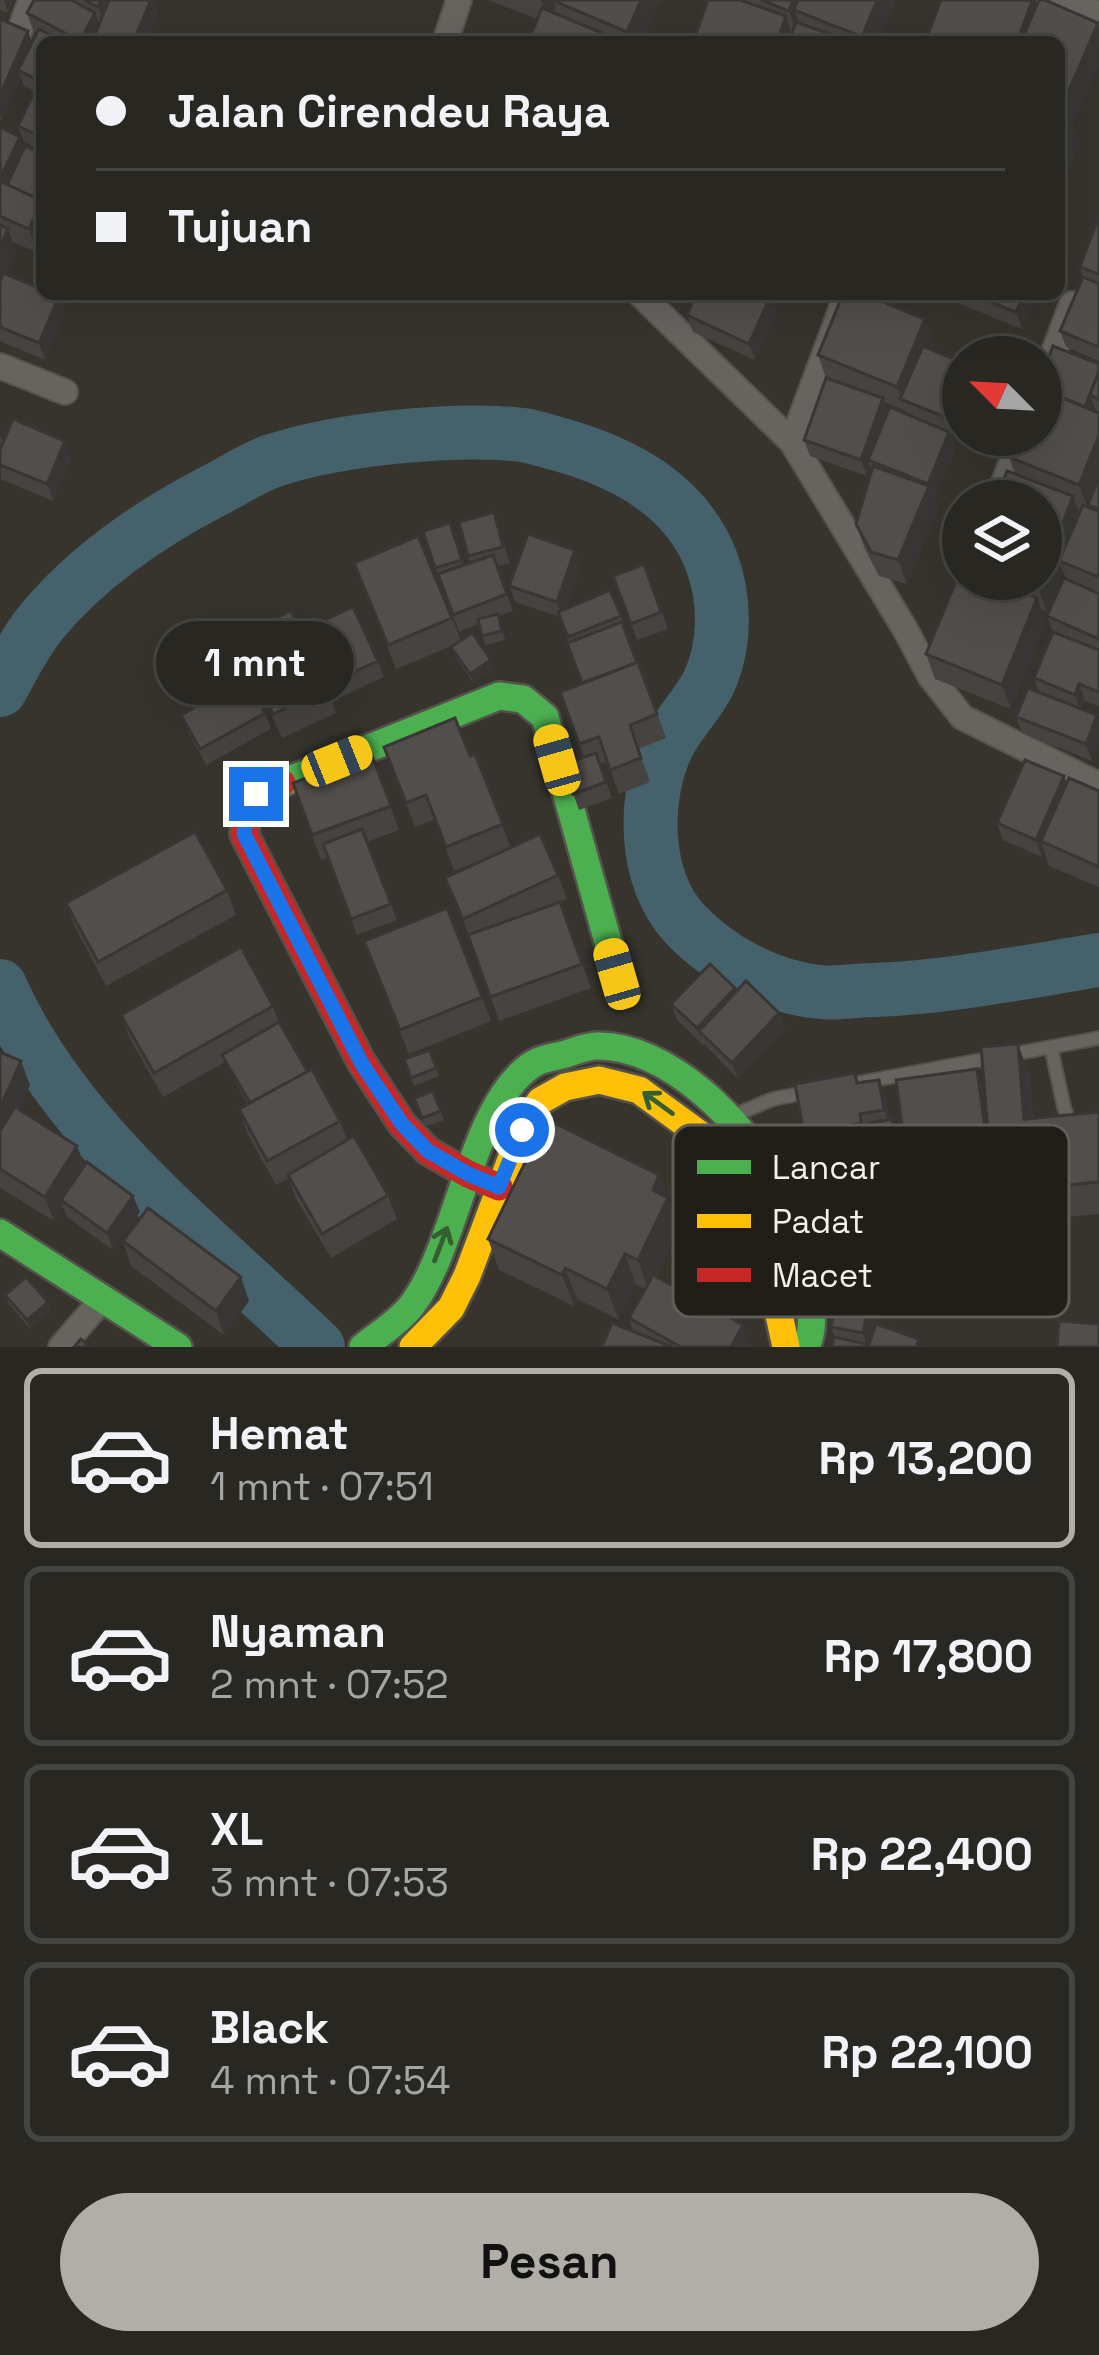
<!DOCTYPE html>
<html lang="id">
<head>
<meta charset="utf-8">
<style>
  :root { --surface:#282722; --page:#302f2a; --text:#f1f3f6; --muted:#a5a5a5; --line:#444440; --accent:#b1aea7 }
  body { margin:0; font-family:"Space Grotesk",sans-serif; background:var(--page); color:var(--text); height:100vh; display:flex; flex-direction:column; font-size:45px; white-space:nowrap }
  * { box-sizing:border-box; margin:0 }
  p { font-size:39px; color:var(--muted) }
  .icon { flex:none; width:66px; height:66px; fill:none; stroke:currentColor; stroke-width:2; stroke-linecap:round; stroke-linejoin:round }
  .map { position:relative; height:1347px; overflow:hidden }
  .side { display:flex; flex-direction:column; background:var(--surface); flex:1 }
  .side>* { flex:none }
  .banner { position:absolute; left:36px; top:36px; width:1029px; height:264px; border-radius:18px; box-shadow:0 12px 48px #0002,0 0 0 3px var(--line); display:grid; align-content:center; height:264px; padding:0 60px; background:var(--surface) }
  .needle { width:78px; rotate:294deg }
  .controls { position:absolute; left:942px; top:336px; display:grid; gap:24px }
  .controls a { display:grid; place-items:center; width:120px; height:120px; border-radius:50%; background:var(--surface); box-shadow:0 12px 48px #0002,0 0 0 3px var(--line); font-size:60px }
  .end { position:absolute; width:54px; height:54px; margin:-27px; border:15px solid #1a73e8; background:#fff; box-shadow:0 0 0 6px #fff }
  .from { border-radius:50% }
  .bubble { position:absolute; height:84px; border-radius:42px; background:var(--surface); box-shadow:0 12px 48px #0002,0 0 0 3px var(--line); font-size:39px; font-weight:800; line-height:84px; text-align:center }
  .car { position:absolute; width:36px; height:72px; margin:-36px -18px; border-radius:15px; box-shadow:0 0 9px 3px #0007; background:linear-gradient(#f5c518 24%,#345 0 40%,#f5c518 0 76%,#345 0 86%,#f5c518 0) }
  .banner b { display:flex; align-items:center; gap:42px; height:114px; font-size:45px }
  .banner b+b { border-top:3px solid var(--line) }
  .banner i { width:30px; height:30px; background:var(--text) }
  ul { padding:21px 0 0; list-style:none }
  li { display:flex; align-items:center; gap:36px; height:180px; margin:0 24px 18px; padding:0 36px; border:6px solid var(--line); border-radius:18px }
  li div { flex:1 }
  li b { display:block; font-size:45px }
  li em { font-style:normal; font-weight:800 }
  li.current { border-color:var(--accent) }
  li>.icon { width:108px; height:108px; stroke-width:1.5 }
  .primary-button { display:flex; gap:24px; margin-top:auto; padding:24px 60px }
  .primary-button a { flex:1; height:138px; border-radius:72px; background:var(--accent); color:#111; font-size:48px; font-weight:800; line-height:138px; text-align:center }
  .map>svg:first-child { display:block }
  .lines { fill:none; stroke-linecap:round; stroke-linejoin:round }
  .river { stroke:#45616c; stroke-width:54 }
  .lane-casing { stroke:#55524c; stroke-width:16 }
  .street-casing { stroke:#55524c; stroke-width:28 }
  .fast-casing { stroke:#55524c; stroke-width:32 }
  .slow-casing { stroke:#55524c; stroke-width:32 }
  .jam-casing { stroke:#55524c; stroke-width:32 }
  .lane { stroke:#66645f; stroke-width:12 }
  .street { stroke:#66645f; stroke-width:24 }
  .fast { stroke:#4caf50; stroke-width:27 }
  .slow { stroke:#ffc107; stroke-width:27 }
  .jam { stroke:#c62828; stroke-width:27 }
  .wall { fill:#464341; fill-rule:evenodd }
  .shaded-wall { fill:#393735 }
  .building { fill:#514e4c; stroke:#393735; stroke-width:3 }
  .oneway { stroke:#335f31 }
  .route { stroke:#1a73e8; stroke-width:15 }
  .key { fill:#1f1e18; stroke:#5f5d56; stroke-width:3 }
  .key-label { font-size:33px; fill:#f3f0e8 }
</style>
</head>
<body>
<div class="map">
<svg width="1099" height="1347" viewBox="0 0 1099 1347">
  <rect width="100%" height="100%" fill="#36342d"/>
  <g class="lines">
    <g class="river">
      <path d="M0,690C13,667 26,640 43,620C89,565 151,523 215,490C233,481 252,468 272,461C338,439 454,427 523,435C535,437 547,441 558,444C623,462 685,494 711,560C726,599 726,646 708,684C697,705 679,723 668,744C642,797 643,879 685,924C719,960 770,987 820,992C837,994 857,990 874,990C950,987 1024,972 1099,960"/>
      <path d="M0,986C64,1132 206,1239 318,1347"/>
    </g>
    <g class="lane-casing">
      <g id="lane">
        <polyline points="1099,1038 1051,1047 1064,1107 1072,1130 1094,1136 1099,1135"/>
        <polyline points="847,1085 1051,1047"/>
        <polyline points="737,1114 773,1099 809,1092"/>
        <polyline points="818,1305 970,1295"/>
      </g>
    </g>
    <g class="street-casing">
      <g id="street">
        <polyline points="1050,0 1099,13"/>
        <polyline points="19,33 31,0"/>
        <polyline points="445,42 459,0"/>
        <polyline points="640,294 792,442 905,629 930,676 962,717 1099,785"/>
        <polyline points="0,366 65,392"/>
        <polyline points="1041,386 1072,304"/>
        <polyline points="792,442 847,294"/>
        <polyline points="997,501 1022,435"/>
        <polyline points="61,1347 102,1300"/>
      </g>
    </g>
    <g class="fast-casing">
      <g id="fast">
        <polyline points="282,783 499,696 523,699 545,717 617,974"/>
        <polyline points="0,1233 178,1347"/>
        <path d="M363,1347C379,1334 400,1321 412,1305C458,1246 472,1099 535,1063C543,1058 554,1057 562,1055C573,1052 586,1046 597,1046C667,1045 744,1121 773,1180C785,1206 795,1238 802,1267C808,1293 818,1321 806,1347"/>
      </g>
    </g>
    <g class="slow-casing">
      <polyline id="slow" points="413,1347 451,1308 467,1276 522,1130 540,1101 565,1087 599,1080 639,1090 702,1136 740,1191 757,1232 771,1278 786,1347"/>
    </g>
    <g class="jam-casing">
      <polyline id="jam" points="282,783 256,794 247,813 244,834 362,1063 402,1124 428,1151 468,1174 499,1187"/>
    </g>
    <use href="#lane" class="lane"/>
    <use href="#street" class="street"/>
    <use href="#fast" class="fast"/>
    <use href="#slow" class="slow"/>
    <use href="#jam" class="jam"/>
  </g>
  <g class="wall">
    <polygon points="0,0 14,0 8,13 0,10"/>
    <polygon points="34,0 154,0 159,12 146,42 42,42 42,151 24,142 18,126 34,91 24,86 21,78 2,120 0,119 0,19 32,42 37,32 33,30 27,13"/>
    <polygon points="488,0 660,0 642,42 528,42 537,19"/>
    <polygon points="708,0 894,0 895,2 878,42 693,42"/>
    <polygon points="0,127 24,148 42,154 42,244 38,253 13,242 17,253 7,275 59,296 65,312 45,360 0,341"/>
    <polygon points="1099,218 1099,361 1066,347 1060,331 1083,277 1080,267"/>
    <polygon points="957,294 1036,294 1022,329 960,304"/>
    <polygon points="777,312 755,360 693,332 687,315"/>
    <path d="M934,343L931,349L961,438L950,433L955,449L934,500L938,510L907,584L879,576L865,549L856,524L872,469L870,466L867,476L810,456L804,440L826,378L818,355ZM884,402L904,410L906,414L888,412Z"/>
    <polygon points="1099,364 1099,706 1085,701 1082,709 1092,761 1022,733 1016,717 1039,692 1034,678 1053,632 1047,616 1066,579 1063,571 1047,612 1041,610 1046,622 1011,709 935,679 926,654 963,579 1041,579 1015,474 1009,457"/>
    <polygon points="0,436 3,443 71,457 53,501 1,479"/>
    <polygon points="494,513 510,563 497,566 513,611 499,616 505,640 485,645 479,624 459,632 435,568 456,539 464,565 470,563 459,522"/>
    <polygon points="354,563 452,618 461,640 491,660 494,669 473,683 454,655 452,646 396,669"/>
    <polygon points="644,564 668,629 637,640 613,576"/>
    <polygon points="581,567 566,608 621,616 666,738 638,749 650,782 619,794 607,761 600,764 612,798 579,810 563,764 584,757 560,692 582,683 560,617 515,602 509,586"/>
    <polygon points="303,630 378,661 384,677 334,700"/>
    <polygon points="238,636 327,689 336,713 282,738 246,660"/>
    <polygon points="265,713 271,729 206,765 188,732 181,715"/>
    <polygon points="384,747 470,756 475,754 511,848 558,875 567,899 560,902 591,988 499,1021 469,935 445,878 494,855 454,871 435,819 415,827"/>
    <polygon points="371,753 399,830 367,842 397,920 357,935 328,857 321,860 293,783"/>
    <polygon points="1066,783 1099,791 1099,887 1049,866 1044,851 1042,857 1003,840 997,823"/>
    <polygon points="227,890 236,915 106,986 75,927 66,903"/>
    <polygon points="373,966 482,997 491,1021 409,1054"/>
    <polygon points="735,988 737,991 779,1013 785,1030 738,1079 704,1044 703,1045 677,1020 671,1004"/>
    <polygon points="273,1006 279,1023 340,1121 347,1140 388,1195 397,1219 331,1258 296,1199 289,1178 276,1185 247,1133 239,1109 247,1104 225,1062 163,1097 130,1039 121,1015"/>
    <polygon points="1018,1044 1029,1075 1033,1118 1099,1112 1099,1214 1004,1223 996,1199 918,1210 910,1186"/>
    <polygon points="430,1050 439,1076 414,1086 404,1059"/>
    <polygon points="0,1052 30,1085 19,1110 77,1146 84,1166 133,1196 140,1212 113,1250 67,1217 63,1207 54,1221 0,1188"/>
    <path d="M879,1080L885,1096L889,1119H892L898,1135L914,1217L908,1219L912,1229L918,1284L826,1294L818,1270L809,1202L802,1203L796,1187L804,1136L795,1084L859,1083ZM871,1129L886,1207L882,1208L866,1136V1130Z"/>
    <polygon points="433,1091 444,1120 425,1127 414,1098"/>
    <polygon points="659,1175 679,1229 656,1277 751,1347 602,1347 633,1331 629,1318 645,1289 636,1285 619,1320 577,1299 574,1306 499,1270 488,1239"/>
    <polygon points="123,1241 249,1301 224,1335 131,1266"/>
    <polygon points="5,1295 48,1302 51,1311 30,1329 9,1304"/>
    <polygon points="875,1318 871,1338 922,1347 832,1347 835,1338 831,1327"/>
  </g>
  <g class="shaded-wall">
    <polygon points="4,0 14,0 8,13"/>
    <polygon points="101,0 115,0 104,23 98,7"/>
    <polygon points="151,0 154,0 159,12 146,42 133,42"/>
    <polygon points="541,0 558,0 554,1 556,7 549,24"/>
    <polygon points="641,0 660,0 642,42 631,42 627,32"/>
    <polygon points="793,0 811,0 794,10 801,27 797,35 789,11"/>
    <polygon points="877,0 894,0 895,2 878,42 863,42 862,37"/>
    <polygon points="1032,1 1041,25 1035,42 1017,42"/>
    <polygon points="95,13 101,29 95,42 81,42"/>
    <polygon points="786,16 794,41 777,42"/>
    <polygon points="1098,23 1099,66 1073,125 1080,144 1059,196 1059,150 1068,128 1061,109"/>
    <polygon points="28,31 34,48 18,70 21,78 2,120 0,113 0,95"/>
    <polygon points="20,137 26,154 6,196 0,178"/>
    <polygon points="42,201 42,244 38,253 29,229"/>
    <polygon points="8,229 17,253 0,293 0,247"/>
    <polygon points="1024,294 1036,294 1022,329 1016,312"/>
    <polygon points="771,295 777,312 755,360 749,344"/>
    <polygon points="59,296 65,312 45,360 39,343"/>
    <polygon points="925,319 934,343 909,403 902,399 897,387"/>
    <polygon points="1090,395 1096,412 1085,408"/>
    <polygon points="883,398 889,414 868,460 870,466 867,476 861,460"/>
    <polygon points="963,402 963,433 961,438 955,421"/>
    <polygon points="949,432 955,449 934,500 938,510 907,584 898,560"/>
    <polygon points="1099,435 1099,481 1088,509 1079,485"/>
    <polygon points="65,441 71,457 53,501 47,484"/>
    <polygon points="1073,496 1082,520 1059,561 1063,571 1047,612 1038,588"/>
    <polygon points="575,550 581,567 563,618 557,602"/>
    <polygon points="1037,598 1046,622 1011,709 1002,685"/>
    <polygon points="491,660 494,669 473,683 470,674"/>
    <polygon points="1079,684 1085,701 1081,711 1075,695"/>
    <polygon points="1097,715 1099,720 1099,742 1092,761 1086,744"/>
    <polygon points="1064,776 1070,793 1041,841 1044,851 1042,857 1036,840"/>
    <polygon points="735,988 741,1005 699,1031 703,1045 697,1028"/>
    <polygon points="779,1013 785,1030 738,1079 732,1063"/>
    <polygon points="1018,1044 1029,1075 1035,1150 1024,1119"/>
    <polygon points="21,1061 30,1085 0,1153 0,1108"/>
    <polygon points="977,1069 986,1093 991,1174"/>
    <polygon points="879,1080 885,1096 890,1126 884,1110"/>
    <polygon points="860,1114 869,1143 886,1226 871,1174"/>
    <polygon points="892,1119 898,1135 914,1217 908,1201"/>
    <polygon points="77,1146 86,1170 61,1200 63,1207 54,1221 45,1197"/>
    <polygon points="659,1175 679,1229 649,1291 638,1260 653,1190"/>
    <polygon points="133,1196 140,1212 113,1250 107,1233"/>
    <polygon points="903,1205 912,1229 918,1284 909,1260"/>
    <polygon points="625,1254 636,1285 619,1320 607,1289"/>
    <polygon points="565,1268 577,1299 574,1306 562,1275"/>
    <polygon points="241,1277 249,1301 224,1335 216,1311"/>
    <polygon points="48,1302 51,1311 30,1329 27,1320"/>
    <polygon points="869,1302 875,1318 869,1347 867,1347 863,1333"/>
    <polygon points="743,1325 751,1347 731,1347"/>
  </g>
  <g class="building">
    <polygon points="34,0 71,0 95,13 80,41 27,13"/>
    <polygon points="84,0 101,0 98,7"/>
    <polygon points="109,0 151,0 133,42 92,42"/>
    <polygon points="555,0 641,0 627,32 554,1"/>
    <polygon points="708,0 740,0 786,16 777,42 693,42"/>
    <polygon points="761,0 793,0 789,11"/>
    <polygon points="798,0 877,0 862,37 794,10"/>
    <polygon points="941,0 1029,0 1032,1 1017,42 925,42"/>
    <polygon points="1039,0 1045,0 1098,23 1061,109 1059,108 1059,42 1021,42"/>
    <polygon points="542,8 624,42 528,42"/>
    <polygon points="0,19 28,31 0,95"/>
    <polygon points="796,22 852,42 789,42"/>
    <polygon points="39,29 63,42 42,42 42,82 18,70"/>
    <polygon points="35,90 42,93 42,137 18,126"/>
    <polygon points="1059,115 1071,120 1059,150"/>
    <polygon points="0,127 20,137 0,178"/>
    <polygon points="25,146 42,154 42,201 7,185"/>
    <polygon points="0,181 42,201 29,229 0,216"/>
    <polygon points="1098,218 1099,218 1099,274 1080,267"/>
    <polygon points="0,225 8,229 0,247"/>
    <polygon points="3,273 42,289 42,294 59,296 39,343 0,327 0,282"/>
    <polygon points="1083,277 1099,284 1099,347 1060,331"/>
    <polygon points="696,294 768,294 771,295 749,344 687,315"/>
    <polygon points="843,294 864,294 925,319 897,387 818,355"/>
    <polygon points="970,294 1024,294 1016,312"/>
    <polygon points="923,346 963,363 963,402 955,421 900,399"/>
    <polygon points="1053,346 1099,364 1099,371 1085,407 1041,389 1041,377"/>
    <polygon points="1099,371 1099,399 1090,395"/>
    <polygon points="826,378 883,398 861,460 804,440"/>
    <polygon points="1041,389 1099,413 1099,435 1079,485 1009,457 1018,435 1041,435"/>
    <polygon points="890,407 949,432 928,484 868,460"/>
    <polygon points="13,419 65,441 47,484 0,465 0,450"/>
    <polygon points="873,466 929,486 898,560 871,552 856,524"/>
    <polygon points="1007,471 1073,496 1038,588 1015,579 1041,579 1041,501 996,501"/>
    <polygon points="1099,477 1099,509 1088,505"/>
    <polygon points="1083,505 1099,512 1099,577 1059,561"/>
    <polygon points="494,512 503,547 468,556 459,522"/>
    <polygon points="450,523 462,560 435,568 423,531"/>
    <polygon points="528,534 575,550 557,602 509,586"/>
    <polygon points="418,536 452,618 388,645 354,563"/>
    <polygon points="493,555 507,594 453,615 438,574"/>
    <polygon points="644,564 661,612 631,624 613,576"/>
    <polygon points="962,567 963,579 990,579 1037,598 1002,685 926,654"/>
    <polygon points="1064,578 1099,594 1099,639 1047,616"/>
    <polygon points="610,590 621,616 568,637 558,612"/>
    <polygon points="353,607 378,661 328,684 303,630"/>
    <polygon points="291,611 327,689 273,714 238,636"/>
    <polygon points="498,614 502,631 482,636 478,619"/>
    <polygon points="622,622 637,663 582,683 567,643"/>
    <polygon points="1053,632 1099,650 1099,692 1079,684 1075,695 1034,678"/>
    <polygon points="472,633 491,660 470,674 451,647"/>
    <polygon points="638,662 657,714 630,725 641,758 610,770 599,737 579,744 560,692"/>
    <polygon points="247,679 265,713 200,749 181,715"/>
    <polygon points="1028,688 1097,715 1086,744 1016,717"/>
    <polygon points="455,718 470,756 475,754 503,824 446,847 426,795 406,803 384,747"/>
    <polygon points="371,753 391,806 312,835 293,783"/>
    <polygon points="596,753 606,782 573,794 563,764"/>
    <polygon points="1025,760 1064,776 1036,840 997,823"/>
    <polygon points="1069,778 1099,791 1099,867 1041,841"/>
    <polygon points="362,829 391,904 351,919 323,844"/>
    <polygon points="195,832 227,890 98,962 66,903"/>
    <polygon points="540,834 558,875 463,919 445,878"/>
    <polygon points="560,902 582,964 490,997 468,935"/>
    <polygon points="447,908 482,997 400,1030 364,941"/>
    <polygon points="241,947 273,1006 154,1073 121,1015"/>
    <polygon points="710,964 735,988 697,1028 671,1004"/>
    <polygon points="746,981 779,1013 732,1063 699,1031"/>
    <polygon points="279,1022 308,1072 250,1103 222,1055"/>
    <polygon points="1018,1044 1024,1119 1099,1112 1099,1182 993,1192 981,1047"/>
    <polygon points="430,1050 436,1068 411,1078 404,1059"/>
    <polygon points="0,1052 21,1061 0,1108"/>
    <polygon points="312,1069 340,1121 267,1161 239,1109"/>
    <polygon points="977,1069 991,1174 910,1186 896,1080"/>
    <polygon points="855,1073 857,1083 879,1080 884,1110 860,1114 861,1123 804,1134 795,1084"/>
    <polygon points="433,1091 441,1111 422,1118 414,1098"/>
    <polygon points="15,1107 77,1146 45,1197 0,1169 0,1131"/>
    <polygon points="546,1119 659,1175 653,1190 668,1198 638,1260 625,1254 607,1289 565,1268 562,1275 488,1239"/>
    <polygon points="892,1119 908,1201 886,1206 870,1123"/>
    <polygon points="354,1136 388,1195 322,1234 288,1175"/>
    <polygon points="87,1162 133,1196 107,1233 61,1200"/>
    <polygon points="148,1208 241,1277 216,1311 123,1241"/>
    <polygon points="653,1275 743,1325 731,1347 681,1347 629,1318"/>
    <polygon points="26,1277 48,1302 27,1320 5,1295"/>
    <polygon points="838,1295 869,1302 863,1333 831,1327"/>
    <polygon points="1059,1321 1099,1324 1099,1347 1057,1347"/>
    <polygon points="612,1323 672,1347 602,1347"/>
    <polygon points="876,1324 919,1339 916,1347 868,1347"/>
    <polygon points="834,1337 866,1344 865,1347 832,1347"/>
    <polygon points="81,1339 89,1347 74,1347"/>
  </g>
  <defs><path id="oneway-shaft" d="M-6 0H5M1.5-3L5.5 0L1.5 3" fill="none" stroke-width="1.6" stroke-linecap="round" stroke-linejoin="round" transform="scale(3)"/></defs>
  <g class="oneway">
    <use href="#oneway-shaft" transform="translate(658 1103) rotate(-144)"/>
    <use href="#oneway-shaft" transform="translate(441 1244) rotate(-69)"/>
  </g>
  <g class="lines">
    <polyline class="route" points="256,794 247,813 244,834 362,1064 402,1124 428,1151 468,1174 499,1187 522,1130"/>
  </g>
  <rect x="673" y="1125" width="396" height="192" rx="18" class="key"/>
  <rect x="697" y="1160" width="54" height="14" fill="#4caf50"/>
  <rect x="697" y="1214" width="54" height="14" fill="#ffc107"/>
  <rect x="697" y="1268" width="54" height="14" fill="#c62828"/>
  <g class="key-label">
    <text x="772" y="1179">Lancar</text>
    <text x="772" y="1233">Padat</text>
    <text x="772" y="1287">Macet</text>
  </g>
</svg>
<div class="controls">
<a><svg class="needle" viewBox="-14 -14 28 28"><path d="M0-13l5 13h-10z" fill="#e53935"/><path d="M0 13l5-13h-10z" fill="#a5a5a5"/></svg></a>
<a><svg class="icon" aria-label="layers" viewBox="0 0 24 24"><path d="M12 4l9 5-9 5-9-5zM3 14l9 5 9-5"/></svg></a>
</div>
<i class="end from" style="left:522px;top:1130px"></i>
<i class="end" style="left:256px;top:794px"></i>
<div class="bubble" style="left:156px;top:621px;width:198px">1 mnt</div>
<i class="car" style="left:557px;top:760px;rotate:344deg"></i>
<i class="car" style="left:337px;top:761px;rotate:68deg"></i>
<i class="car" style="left:617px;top:974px;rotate:344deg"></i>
<div class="banner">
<b><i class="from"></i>Jalan Cirendeu Raya</b>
<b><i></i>Tujuan</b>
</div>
</div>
<section class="side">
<ul>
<li class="current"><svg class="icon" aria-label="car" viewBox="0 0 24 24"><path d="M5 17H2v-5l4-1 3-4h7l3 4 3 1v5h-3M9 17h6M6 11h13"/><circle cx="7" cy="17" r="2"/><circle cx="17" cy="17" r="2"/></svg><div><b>Hemat</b><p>1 mnt · 07:51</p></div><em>Rp 13,200</em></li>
<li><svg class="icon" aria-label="car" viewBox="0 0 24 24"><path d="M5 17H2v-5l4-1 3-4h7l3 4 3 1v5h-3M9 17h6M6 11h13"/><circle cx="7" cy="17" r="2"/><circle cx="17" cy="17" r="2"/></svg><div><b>Nyaman</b><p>2 mnt · 07:52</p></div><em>Rp 17,800</em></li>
<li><svg class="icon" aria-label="car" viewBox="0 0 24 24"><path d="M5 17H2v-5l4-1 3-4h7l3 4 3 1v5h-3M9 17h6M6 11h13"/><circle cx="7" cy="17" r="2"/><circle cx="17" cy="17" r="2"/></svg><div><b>XL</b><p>3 mnt · 07:53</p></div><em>Rp 22,400</em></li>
<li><svg class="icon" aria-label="car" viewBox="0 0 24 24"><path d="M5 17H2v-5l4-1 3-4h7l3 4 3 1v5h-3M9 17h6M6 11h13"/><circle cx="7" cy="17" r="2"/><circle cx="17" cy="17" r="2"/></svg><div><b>Black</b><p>4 mnt · 07:54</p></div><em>Rp 22,100</em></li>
</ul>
<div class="primary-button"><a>Pesan</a></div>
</section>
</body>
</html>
